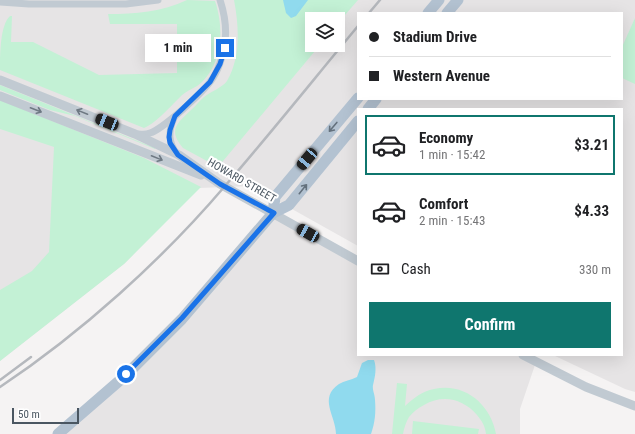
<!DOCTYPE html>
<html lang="en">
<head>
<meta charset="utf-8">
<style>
  :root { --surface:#fff; --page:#f2f2f2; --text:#202124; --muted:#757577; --line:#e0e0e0; --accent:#0f766e }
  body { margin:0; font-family:"Roboto Condensed",sans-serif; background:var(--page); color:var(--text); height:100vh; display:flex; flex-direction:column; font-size:15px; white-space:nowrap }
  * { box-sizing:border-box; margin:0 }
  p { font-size:13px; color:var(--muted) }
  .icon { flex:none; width:22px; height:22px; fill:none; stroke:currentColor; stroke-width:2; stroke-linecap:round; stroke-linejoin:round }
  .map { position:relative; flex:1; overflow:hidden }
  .drawer { position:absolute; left:357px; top:108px; width:266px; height:248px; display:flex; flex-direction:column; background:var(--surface); border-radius:0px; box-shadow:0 4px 16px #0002 }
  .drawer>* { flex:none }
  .banner { position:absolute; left:357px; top:12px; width:266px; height:88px; border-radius:0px; box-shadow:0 4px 16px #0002; display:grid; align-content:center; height:88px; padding:0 12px; background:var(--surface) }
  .fabs { position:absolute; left:305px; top:12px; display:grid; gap:8px }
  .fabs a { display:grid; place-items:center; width:40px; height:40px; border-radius:0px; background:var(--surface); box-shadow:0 4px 16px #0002; font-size:20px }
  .scale { position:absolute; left:12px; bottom:10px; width:67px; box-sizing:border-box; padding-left:4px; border:2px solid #4a5661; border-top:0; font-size:11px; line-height:14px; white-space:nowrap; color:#4a5661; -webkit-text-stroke:3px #fff; paint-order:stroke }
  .end { position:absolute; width:18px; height:18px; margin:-9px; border:5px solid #1a73e8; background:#fff; box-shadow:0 0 0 2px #fff }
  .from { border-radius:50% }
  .bubble { position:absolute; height:28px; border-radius:0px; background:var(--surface); box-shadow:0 4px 16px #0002; font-size:13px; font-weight:700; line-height:28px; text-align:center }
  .car { position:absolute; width:12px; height:24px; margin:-12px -6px; border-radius:5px; box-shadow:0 0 3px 1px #0007; background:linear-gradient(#222 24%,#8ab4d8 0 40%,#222 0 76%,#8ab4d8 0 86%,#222 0) }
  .banner b { display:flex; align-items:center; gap:14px; height:38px; font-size:15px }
  .banner b+b { border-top:1px solid var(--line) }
  .banner i { width:10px; height:10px; background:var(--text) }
  ul { padding:7px 0 0; list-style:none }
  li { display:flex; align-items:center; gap:12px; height:60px; margin:0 8px 6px; padding:0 4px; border:2px solid transparent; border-radius:0px }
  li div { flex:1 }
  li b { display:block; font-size:15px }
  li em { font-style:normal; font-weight:700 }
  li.current { border-color:var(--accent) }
  li>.icon { width:36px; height:36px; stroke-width:1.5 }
  .pay { display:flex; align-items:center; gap:10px; height:44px; padding:0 12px; font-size:15px }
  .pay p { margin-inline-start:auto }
  .cta { display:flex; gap:8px; margin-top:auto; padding:8px 12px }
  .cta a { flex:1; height:46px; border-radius:0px; background:var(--accent); color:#fff; font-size:16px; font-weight:700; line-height:46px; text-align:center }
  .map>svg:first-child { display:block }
  .education { fill:#e6e4e5; fill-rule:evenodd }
  .green { fill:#c3f1d5 }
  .water { fill:#90daee }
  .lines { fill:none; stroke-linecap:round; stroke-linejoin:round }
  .minor { stroke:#c1cad2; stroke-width:7 }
  .tertiary { stroke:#c1cad2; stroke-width:9 }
  .primary { stroke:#b3c2d1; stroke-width:11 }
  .rail { stroke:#b5b8bd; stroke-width:2.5 }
  .oneway { stroke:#6e7983 }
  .oneway2 { stroke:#64717d }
  .route { stroke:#1a73e8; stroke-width:5 }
  .labels { text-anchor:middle; stroke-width:4; stroke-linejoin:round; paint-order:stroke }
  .street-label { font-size:11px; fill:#4a5661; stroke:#fff }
</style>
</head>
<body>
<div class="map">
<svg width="635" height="434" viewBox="0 0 635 434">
  <rect width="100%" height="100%" fill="#f5f3f3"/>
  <g class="education">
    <path d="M0,0H635V392L625,389L553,355H622V109H358V246L251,186L199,188L125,263L0,361ZM358,13H622V99H358ZM312,19H338V45H312Z"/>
    <polygon points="273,213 358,261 358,355 523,355 536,362 520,409 520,434 58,434 126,375"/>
  </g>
  <g class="green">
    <path d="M187,0L215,1C224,27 223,62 202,82C196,88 187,90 181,96C173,104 155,124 144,128L0,70C0,55 0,25 10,16H12L11,42H33L99,75L177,73V24H110L108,14C135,14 162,12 187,0Z"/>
    <path d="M234,0H358L338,23V19H312V45H320L218,167L183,148C167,129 178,123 191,110C196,106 199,101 204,97C211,91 222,88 227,81C241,57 239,26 234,0Z"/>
    <polygon points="635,18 635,84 622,78 622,47"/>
    <polygon points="0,85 155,148 155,149 75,116 50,110 0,90"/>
    <polygon points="0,100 144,158 201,187 124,264 0,361 0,290 32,271 49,252 54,147 0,129"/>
    <path d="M397,383L407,384L405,406C414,398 422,391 434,389C465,382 491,405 496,434H486C485,426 482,421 477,415C463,399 443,394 424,405C418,408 413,412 409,417C406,422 404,428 403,434H392Z"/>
    <polygon points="413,421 479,429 478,434 412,434"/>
  </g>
  <g class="water">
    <polygon points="283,0 308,0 296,16 291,18 286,13"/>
    <path d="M368,360H374C377,368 375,377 373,385C372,389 375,395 375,400C376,412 375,423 371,434H336C336,416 318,398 339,384C344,381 351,380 357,377L362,363Z"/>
  </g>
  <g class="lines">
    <g class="minor">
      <polyline points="0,2 29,4 126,4 158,0"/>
      <path d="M174,118C168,131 168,142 177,154"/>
      <path d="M138,134C142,134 145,135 150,133C163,129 201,94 210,82C214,77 218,69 220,63C228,42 227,21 220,0"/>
    </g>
    <g class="tertiary">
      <polyline points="0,80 135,134 179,155 220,184 358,261"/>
      <polyline points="0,96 201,175"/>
      <polyline points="523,355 586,387 635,406"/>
    </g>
    <g class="primary">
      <polyline points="428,13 439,0"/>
      <polyline points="447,13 458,0"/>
      <polyline points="368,109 376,99"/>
      <polyline points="273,213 275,197 358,98"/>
      <polyline points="58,434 126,375 182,319 273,213 289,205 358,121"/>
    </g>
    <g class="rail">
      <polyline points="369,13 380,0"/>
      <polyline points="0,380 31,357"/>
      <path d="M0,387C81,333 162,260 225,186C270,134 314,79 358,26"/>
    </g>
  </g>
  <defs><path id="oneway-shaft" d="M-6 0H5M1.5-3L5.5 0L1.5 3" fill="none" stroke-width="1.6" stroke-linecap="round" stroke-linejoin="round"/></defs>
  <g class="oneway">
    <use href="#oneway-shaft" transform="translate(36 110) rotate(21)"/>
    <use href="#oneway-shaft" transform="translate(82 112) rotate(-158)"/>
    <use href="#oneway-shaft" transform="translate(157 158) rotate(22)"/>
  </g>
  <g class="oneway2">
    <use href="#oneway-shaft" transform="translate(333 127) rotate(130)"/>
    <use href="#oneway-shaft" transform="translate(303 189) rotate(-51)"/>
  </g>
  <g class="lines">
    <polyline class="route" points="126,374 182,318 274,213 220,184 178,155 170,143 169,137 170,130 175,116 210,82 220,64 225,48"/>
  </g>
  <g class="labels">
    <g class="street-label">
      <text transform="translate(242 180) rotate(30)" y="4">HOWARD STREET</text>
    </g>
  </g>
</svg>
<div class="fabs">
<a><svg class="icon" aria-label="layers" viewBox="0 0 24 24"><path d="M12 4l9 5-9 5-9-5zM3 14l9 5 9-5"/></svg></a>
</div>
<div class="scale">50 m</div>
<i class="end from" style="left:126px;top:374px"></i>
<i class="end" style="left:225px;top:48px"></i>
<div class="bubble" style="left:145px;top:34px;width:66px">1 min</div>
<i class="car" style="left:107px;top:122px;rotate:292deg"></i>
<i class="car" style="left:307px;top:159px;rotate:220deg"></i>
<i class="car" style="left:308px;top:233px;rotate:299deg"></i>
<div class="banner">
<b><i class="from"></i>Stadium Drive</b>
<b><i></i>Western Avenue</b>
</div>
<section class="drawer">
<ul>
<li class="current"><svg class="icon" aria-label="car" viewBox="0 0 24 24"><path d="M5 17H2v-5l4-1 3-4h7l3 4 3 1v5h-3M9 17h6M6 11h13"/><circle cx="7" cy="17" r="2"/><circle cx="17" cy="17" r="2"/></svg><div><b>Economy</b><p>1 min · 15:42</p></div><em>$3.21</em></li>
<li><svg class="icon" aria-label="car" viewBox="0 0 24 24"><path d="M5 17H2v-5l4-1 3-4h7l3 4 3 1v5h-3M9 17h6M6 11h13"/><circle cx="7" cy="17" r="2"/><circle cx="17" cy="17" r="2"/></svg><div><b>Comfort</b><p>2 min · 15:43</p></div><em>$4.33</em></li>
</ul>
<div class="pay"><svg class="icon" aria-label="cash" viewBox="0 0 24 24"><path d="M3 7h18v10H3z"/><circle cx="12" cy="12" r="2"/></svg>Cash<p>330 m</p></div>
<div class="cta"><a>Confirm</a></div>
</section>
</div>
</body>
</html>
